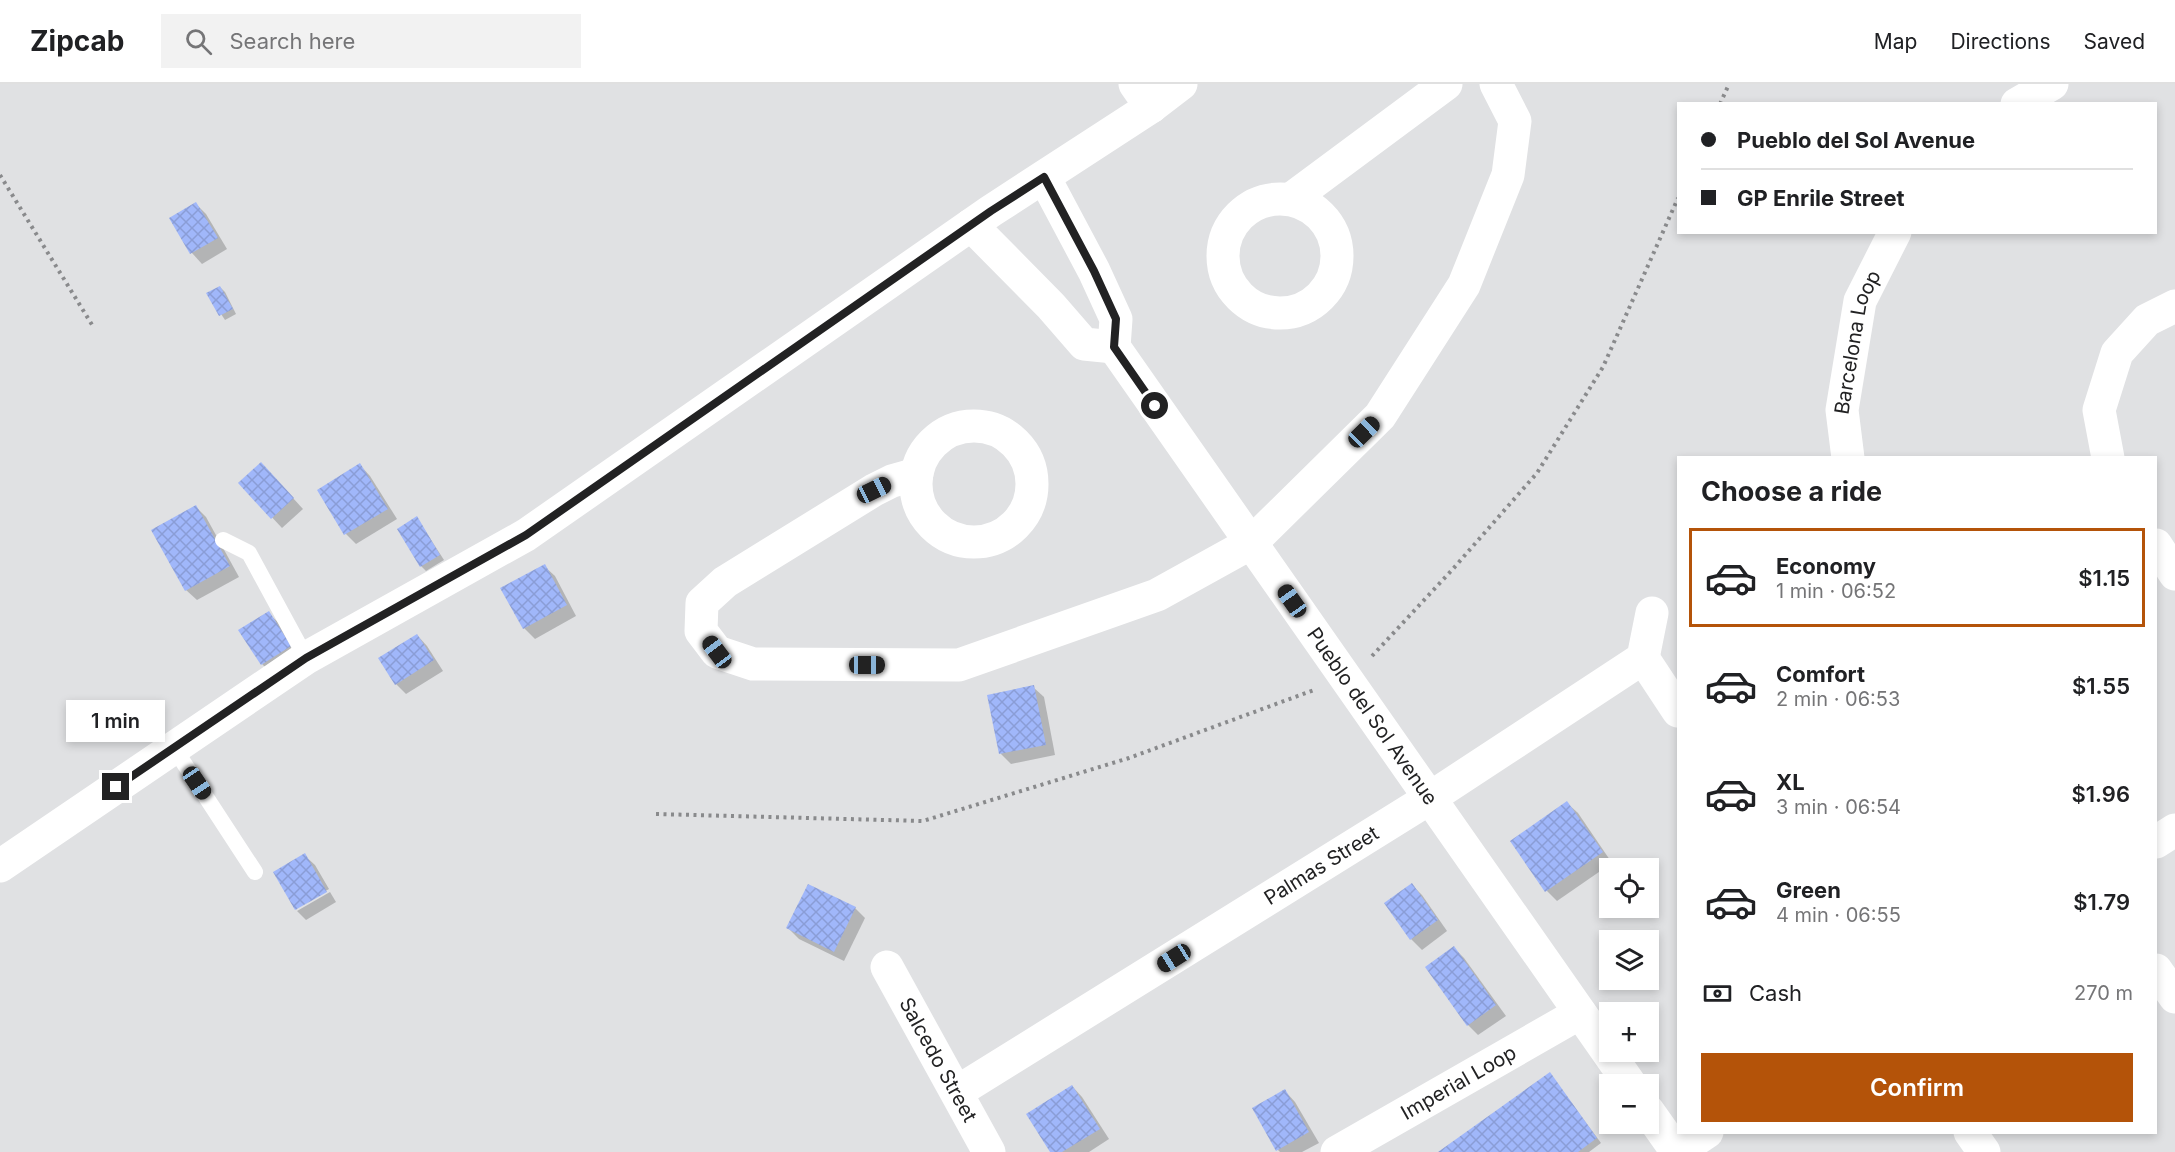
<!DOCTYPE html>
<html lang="en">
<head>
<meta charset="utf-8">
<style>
  :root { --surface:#fff; --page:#f2f2f2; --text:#202124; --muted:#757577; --line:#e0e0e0; --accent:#b45309 }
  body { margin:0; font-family:Inter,sans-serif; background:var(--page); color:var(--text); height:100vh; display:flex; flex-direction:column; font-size:22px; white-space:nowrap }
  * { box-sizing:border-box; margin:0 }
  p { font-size:20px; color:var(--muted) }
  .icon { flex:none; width:33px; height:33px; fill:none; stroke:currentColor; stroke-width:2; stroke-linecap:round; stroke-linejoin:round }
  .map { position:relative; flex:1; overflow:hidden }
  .sheet { position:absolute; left:1677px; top:372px; width:480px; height:678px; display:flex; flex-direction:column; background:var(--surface); border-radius:0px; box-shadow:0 3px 9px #0003 }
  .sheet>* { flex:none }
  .guide { position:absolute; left:1677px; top:18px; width:480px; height:132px; border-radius:0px; box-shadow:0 3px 9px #0003; display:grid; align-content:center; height:132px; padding:0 24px; background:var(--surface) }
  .tools { position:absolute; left:1599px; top:774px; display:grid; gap:12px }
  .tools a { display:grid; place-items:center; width:60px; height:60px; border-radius:0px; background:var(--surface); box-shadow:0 3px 9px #0003; font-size:30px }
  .end { position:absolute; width:27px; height:27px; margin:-14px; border:8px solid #222223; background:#fff; box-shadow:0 0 0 3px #fff }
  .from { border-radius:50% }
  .bubble { position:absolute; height:42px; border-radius:0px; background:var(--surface); box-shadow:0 3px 9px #0003; font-size:20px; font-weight:600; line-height:42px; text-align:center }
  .car { position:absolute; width:18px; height:36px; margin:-18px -9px; border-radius:8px; box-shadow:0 0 4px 2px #0007; background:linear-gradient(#222 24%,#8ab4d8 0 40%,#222 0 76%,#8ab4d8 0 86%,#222 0) }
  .guide b { display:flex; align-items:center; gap:21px; height:57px; font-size:22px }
  .guide b+b { border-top:2px solid var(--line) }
  .guide i { width:15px; height:15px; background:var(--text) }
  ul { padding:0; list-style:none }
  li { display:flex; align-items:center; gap:18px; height:99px; margin:0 12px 9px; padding:0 12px; border:3px solid transparent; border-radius:0px }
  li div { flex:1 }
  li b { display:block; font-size:22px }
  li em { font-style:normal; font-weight:600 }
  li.selected { border-color:var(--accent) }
  li>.icon { width:54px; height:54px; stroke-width:1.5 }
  h2 { padding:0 24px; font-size:27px; line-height:72px }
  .pay { display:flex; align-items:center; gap:15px; height:66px; padding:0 24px; font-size:22px }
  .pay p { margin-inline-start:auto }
  .action { display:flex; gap:12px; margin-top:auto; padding:12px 24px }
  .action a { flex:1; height:69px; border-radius:0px; background:var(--accent); color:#fff; font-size:24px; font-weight:600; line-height:69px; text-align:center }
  header { display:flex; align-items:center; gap:36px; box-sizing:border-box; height:84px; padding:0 30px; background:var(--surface); border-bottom:2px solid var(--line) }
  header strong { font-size:28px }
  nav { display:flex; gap:33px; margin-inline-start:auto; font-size:21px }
  .search { width:420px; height:54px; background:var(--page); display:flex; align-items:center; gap:15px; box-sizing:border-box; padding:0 21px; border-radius:0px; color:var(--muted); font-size:22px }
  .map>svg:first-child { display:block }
  .shadow { fill:#0003 }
  .building { fill:url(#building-cross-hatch) }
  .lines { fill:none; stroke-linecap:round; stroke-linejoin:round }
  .path { stroke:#898a8c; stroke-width:4; stroke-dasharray:3 4.5; stroke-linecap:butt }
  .service { stroke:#fff; stroke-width:16 }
  .minor { stroke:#fff; stroke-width:33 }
  .tertiary { stroke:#fff; stroke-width:33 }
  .route { stroke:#222223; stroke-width:8 }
  .labels { text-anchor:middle; stroke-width:6; stroke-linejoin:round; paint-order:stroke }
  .street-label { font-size:20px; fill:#222223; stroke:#edeef0 }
</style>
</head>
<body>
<header>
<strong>Zipcab</strong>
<div class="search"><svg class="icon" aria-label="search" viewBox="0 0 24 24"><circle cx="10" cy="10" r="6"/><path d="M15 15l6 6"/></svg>Search here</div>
<nav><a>Map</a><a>Directions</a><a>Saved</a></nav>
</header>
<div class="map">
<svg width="2175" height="1068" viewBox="0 0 2175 1068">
  <defs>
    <pattern id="building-cross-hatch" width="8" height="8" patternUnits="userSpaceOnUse" patternTransform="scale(1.5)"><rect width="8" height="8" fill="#a0b7fa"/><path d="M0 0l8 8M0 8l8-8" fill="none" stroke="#8a9dd6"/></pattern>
  </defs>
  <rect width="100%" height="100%" fill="#e0e1e3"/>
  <g class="shadow">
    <polygon points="196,120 206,130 227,165 202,180 192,169 171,134"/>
    <polygon points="220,203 225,208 236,230 225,236 208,210"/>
    <polygon points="360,381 370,392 397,435 356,460 346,450 319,406"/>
    <polygon points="271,390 303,425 282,444 240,399"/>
    <polygon points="196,423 206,433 239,493 197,516 186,506"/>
    <polygon points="417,434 444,476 426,487 421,482"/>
    <polygon points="544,482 555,492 576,532 535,555 524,544"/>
    <polygon points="268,529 279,539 300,572 272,590 262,580"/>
    <polygon points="417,551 427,562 443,587 406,610 396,600"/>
    <polygon points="1033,603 1044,613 1055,671 1011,680 1000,669"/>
    <polygon points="1567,719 1578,729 1612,779 1557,817 1547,807 1512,757"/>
    <polygon points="304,771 315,781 329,805 297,823 297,826 275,789"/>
    <polygon points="1412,801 1422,811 1447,847 1422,866 1411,855 1386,819"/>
    <polygon points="330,808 336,818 306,836 297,827"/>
    <polygon points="855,824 865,834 844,877 799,855 788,844"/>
    <polygon points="1454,864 1464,874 1506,932 1478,951 1468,941"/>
    <polygon points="1554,995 1601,1059 1589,1068 1441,1068"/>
    <polygon points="1072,1002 1082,1013 1109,1055 1089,1068 1052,1068"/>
    <polygon points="1285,1007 1295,1018 1319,1059 1302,1068 1280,1068 1278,1066"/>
  </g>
  <g class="building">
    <polygon points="196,118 218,154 190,170 169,134"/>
    <polygon points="220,202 233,225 219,232 206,209"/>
    <polygon points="261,378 294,414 271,435 238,399"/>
    <polygon points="360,379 388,425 344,451 317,406"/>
    <polygon points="196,421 230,482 185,507 151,446"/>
    <polygon points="417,432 440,471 420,483 397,445"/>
    <polygon points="545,480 567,521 523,545 500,504"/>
    <polygon points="269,527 291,562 261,581 238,546"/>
    <polygon points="417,550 434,576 395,601 378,574"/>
    <polygon points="1034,601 1046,661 999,670 987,611"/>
    <polygon points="1567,717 1603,768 1545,808 1510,757"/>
    <polygon points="305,769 327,808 295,826 273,788"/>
    <polygon points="1412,799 1438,836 1410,856 1384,819"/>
    <polygon points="808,800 856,823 834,868 786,844"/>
    <polygon points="1454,862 1496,921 1467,942 1425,883"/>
    <polygon points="1550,988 1597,1054 1578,1068 1438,1068"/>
    <polygon points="1072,1001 1100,1045 1062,1068 1050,1068 1026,1030"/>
    <polygon points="1285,1005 1309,1048 1276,1067 1252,1024"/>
  </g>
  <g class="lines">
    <g class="path">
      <polyline points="1720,20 1729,0"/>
      <polyline points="0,91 94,244"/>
      <polyline points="1372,572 1452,486 1537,389 1603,283 1678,114"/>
      <polyline points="656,730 923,737 1129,674 1314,606"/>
    </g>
    <g class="service">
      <polyline points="223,456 249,469 306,574"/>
      <polyline points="174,664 255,788"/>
    </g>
    <g class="minor">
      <polyline points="1135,0 1151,23"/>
      <polyline points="2017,20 2052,0"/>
      <path id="s1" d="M1044,93L1094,187L1116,235L1114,263L1630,1000"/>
      <circle cx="1280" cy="172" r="57"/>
      <polyline points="1291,115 1446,0"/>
      <polyline points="971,141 1051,222 1084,260 1114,263"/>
      <circle cx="974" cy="400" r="58"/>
      <path id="s2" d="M1848,374L1842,326L1860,217L1895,148"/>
      <polyline points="2108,374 2099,326 2117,269 2147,236 2175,222"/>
      <polyline points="917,390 892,397 874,406 725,498 702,519 701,547 717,568 753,580 959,581 1157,511 1251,459 1380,332 1464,201 1508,91 1515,37 1496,0"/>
      <polyline points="2156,461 2175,490"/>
      <polyline points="1643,574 1678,627"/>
      <polyline points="2156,758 2175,746"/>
      <path id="s3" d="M887,883L989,1068"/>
      <polyline points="2156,886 2175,913"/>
      <path id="s4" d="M957,1008L1430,714L1643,574L1652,529"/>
      <polyline points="1648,1027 1677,1068"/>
      <polyline points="1970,1048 1984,1068"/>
      <path id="s5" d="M1337,1068L1580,929"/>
      <polyline points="1677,1068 1707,1048"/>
    </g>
    <polyline class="tertiary" points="0,782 306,574 526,451 991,127 1151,23 1181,0"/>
  </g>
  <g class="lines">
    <polyline class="route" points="116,703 306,574 526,451 991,127 1044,93 1094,187 1116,235 1114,263 1155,322"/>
  </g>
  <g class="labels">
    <g class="street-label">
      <text dy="7" stroke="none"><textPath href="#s2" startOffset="118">Barcelona Loop</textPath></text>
      <text dy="7" stroke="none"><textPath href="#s1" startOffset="638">Pueblo del Sol Avenue</textPath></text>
      <text dy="7" stroke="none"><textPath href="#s4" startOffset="429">Palmas Street</textPath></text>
      <text dy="7" stroke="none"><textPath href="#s3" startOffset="106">Salcedo Street</textPath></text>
      <text dy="7" stroke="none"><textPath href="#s5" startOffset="140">Imperial Loop</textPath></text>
    </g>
  </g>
</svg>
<div class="tools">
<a><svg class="icon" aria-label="locate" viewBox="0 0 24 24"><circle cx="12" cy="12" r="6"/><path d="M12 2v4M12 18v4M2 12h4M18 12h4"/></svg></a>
<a><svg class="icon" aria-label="layers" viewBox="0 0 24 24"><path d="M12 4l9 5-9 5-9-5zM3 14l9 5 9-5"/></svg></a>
<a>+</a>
<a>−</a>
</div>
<i class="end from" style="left:1155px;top:322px"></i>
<i class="end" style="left:116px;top:703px"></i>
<div class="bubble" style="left:66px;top:616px;width:99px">1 min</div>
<i class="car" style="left:1364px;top:348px;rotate:46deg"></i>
<i class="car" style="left:874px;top:406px;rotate:64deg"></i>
<i class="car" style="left:1292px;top:517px;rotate:325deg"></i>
<i class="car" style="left:717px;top:568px;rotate:323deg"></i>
<i class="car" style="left:867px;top:581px;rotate:90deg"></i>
<i class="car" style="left:197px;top:699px;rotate:146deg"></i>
<i class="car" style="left:1174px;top:874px;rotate:238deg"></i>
<div class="guide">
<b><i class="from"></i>Pueblo del Sol Avenue</b>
<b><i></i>GP Enrile Street</b>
</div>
<section class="sheet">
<h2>Choose a ride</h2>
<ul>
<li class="selected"><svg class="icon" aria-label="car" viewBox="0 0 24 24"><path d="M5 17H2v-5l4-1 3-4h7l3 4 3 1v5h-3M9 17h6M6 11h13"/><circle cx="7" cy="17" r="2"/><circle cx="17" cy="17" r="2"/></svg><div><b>Economy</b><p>1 min · 06:52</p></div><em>$1.15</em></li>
<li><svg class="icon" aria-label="car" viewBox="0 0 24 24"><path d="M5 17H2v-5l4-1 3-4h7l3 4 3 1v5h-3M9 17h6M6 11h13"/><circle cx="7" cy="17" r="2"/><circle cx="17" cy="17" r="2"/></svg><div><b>Comfort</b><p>2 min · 06:53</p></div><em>$1.55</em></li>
<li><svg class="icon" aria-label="car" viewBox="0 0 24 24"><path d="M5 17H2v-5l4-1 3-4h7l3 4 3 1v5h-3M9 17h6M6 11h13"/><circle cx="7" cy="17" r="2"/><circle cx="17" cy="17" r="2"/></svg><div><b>XL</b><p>3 min · 06:54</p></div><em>$1.96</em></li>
<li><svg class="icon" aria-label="car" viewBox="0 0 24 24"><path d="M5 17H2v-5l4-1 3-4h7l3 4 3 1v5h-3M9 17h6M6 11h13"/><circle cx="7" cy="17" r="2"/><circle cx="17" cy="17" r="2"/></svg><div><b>Green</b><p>4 min · 06:55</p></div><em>$1.79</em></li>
</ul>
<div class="pay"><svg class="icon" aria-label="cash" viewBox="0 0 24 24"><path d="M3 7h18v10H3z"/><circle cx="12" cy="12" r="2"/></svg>Cash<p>270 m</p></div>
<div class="action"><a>Confirm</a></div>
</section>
</div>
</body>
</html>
